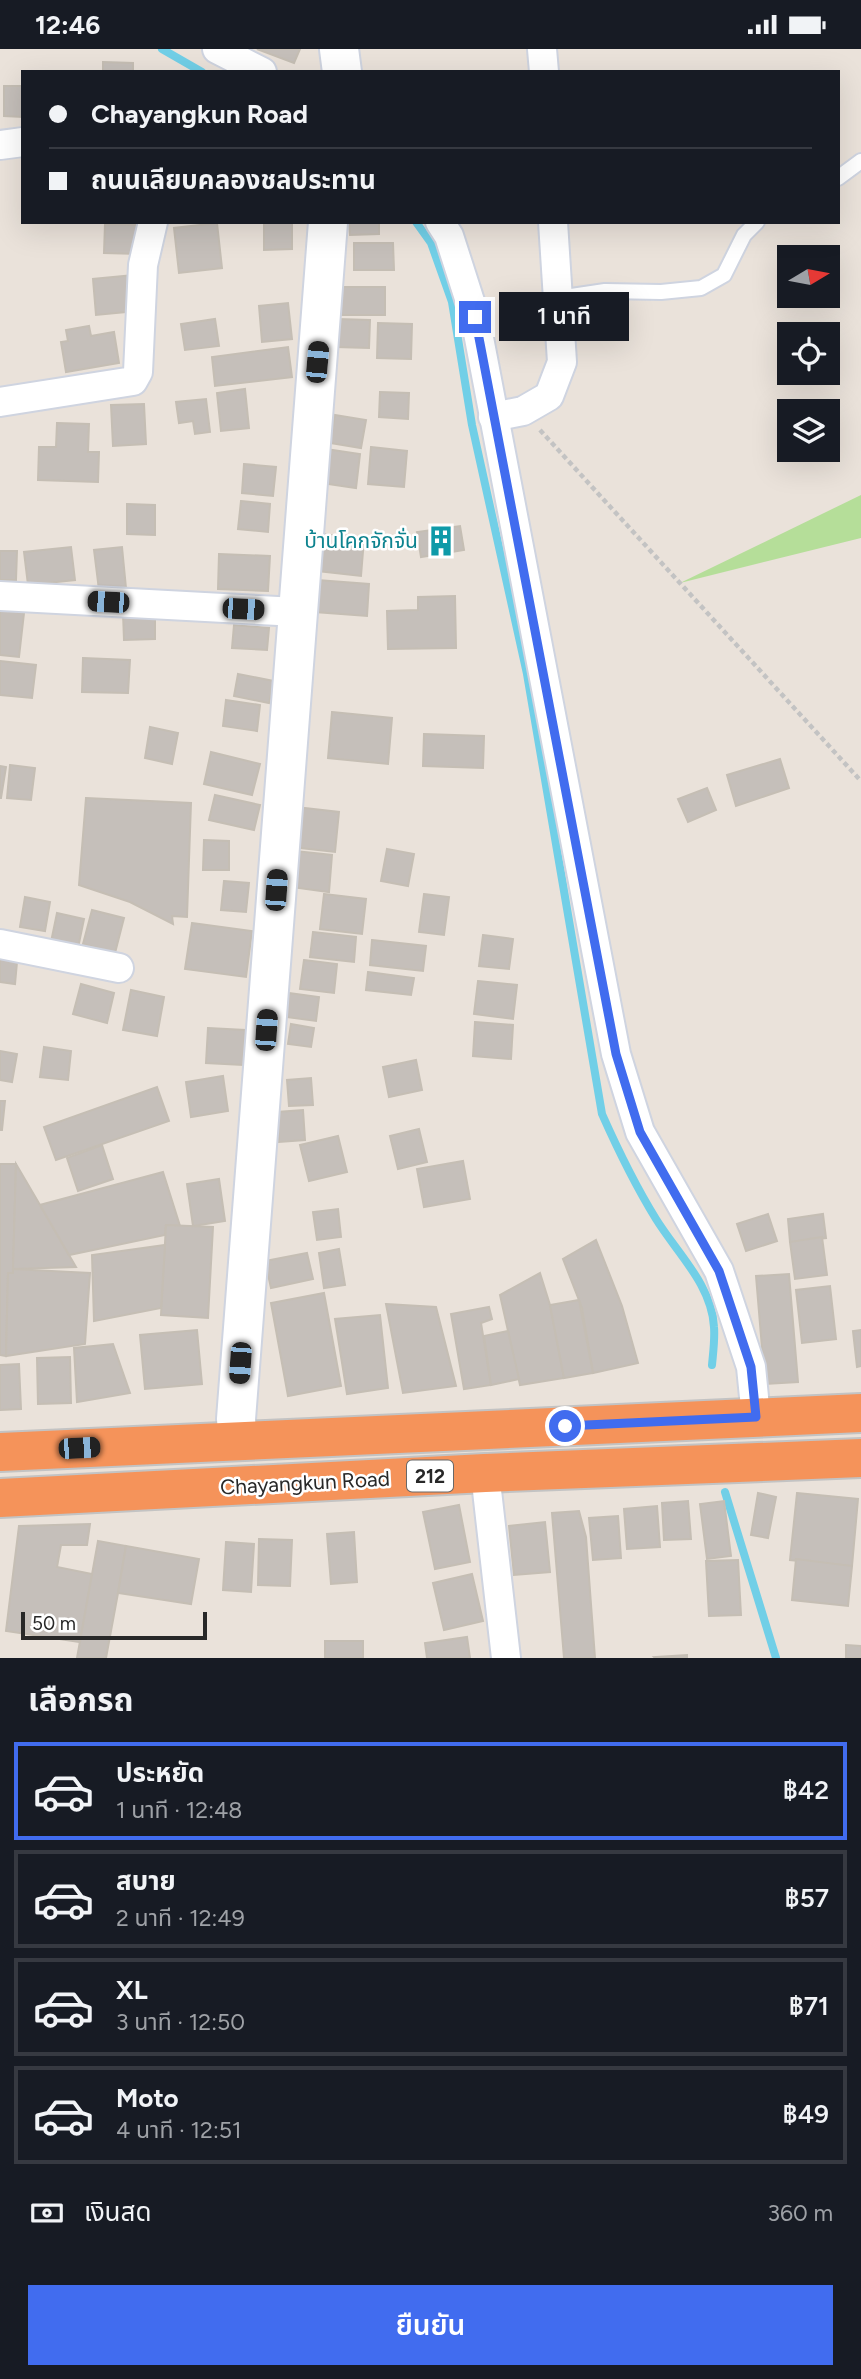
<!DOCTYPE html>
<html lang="th">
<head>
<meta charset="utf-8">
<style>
  :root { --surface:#171b24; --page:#20242c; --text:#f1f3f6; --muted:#9ea1a6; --line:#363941; --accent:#416cef }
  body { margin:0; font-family:Figtree,"Noto Sans Thai",sans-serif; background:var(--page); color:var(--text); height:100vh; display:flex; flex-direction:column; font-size:26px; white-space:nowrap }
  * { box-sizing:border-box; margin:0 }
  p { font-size:23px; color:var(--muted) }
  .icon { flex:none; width:38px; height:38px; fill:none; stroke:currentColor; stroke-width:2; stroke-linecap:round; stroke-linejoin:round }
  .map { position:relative; height:1609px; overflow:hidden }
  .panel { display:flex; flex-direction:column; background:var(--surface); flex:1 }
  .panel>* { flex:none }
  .banner { position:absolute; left:21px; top:21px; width:819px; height:154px; border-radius:0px; box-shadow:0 7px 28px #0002; display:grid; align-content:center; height:154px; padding:0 28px; background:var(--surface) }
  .needle { width:46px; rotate:80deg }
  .fabs { position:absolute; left:777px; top:196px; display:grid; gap:14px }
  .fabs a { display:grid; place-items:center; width:63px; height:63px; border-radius:0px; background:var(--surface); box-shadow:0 7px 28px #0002; font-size:35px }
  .scale { position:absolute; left:21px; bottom:18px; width:186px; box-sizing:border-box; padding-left:7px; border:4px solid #282828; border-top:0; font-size:19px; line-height:24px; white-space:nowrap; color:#282828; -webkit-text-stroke:5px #fff; paint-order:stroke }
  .end { position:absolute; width:32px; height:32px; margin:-16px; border:9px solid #416cef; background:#fff; box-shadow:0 0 0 4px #fff }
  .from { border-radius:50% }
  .bubble { position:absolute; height:49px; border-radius:0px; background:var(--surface); box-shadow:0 7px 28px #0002; font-size:23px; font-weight:600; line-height:49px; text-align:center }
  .car { position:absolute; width:21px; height:42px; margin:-21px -10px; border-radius:9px; box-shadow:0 0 5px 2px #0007; background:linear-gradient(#222 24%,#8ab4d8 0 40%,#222 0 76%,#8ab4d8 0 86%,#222 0) }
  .banner b { display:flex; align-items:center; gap:24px; height:66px; font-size:26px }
  .banner b+b { border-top:2px solid var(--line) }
  .banner i { width:18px; height:18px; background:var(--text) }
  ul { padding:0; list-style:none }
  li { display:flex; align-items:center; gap:21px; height:98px; margin:0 14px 10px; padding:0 14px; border:4px solid var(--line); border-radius:0px }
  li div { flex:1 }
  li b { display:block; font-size:26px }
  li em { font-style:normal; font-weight:600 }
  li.active { border-color:var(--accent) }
  li>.icon { width:63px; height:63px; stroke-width:1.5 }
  h2 { padding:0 28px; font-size:32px; line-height:84px }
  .pay { display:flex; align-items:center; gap:18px; height:77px; padding:0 28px; font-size:26px }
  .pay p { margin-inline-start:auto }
  .button { display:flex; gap:14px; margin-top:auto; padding:14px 28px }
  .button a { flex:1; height:80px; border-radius:0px; background:var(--accent); color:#fff; font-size:28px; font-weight:600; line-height:80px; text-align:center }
  .status { display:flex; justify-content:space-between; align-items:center; height:49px; padding:0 35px; background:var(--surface); direction:ltr }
  .status svg { height:19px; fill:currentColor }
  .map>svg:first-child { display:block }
  .green { fill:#b5de99 }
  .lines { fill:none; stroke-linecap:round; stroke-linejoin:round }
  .stream { stroke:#71cfe7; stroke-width:8 }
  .building { fill:#c5bfba; stroke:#c5beb4; stroke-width:2 }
  .lane-casing { stroke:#cfd4e0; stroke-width:18 }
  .street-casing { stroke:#cfd4e0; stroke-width:32 }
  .secondary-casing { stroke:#cfd4e0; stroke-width:42 }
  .highway-casing { stroke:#c3c3c3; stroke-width:42 }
  .path { stroke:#c3c3c3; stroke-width:4.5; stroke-dasharray:5 3.5; stroke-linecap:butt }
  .lane { stroke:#fff; stroke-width:14 }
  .street { stroke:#fff; stroke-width:28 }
  .secondary { stroke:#fff; stroke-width:38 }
  .highway { stroke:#f5935a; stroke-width:38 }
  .route { stroke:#416cef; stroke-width:9 }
  .labels { text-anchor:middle; stroke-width:5; stroke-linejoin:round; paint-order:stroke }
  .shield { fill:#fff; stroke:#686868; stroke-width:2 }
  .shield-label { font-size:19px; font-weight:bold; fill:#282828 }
  .culture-label { font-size:21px; fill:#0d838f; stroke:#fff; text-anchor:end }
  .street-label { font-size:21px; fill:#282828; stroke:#fff }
</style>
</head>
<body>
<div class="status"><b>12:46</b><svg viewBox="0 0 49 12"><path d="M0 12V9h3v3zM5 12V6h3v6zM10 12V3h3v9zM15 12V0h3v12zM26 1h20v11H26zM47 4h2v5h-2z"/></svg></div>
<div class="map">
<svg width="861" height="1609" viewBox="0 0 861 1609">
  <rect width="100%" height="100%" fill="#eae2da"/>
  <polygon class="green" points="861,446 861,489 680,534"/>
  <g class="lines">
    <g class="stream">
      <polyline points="162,0 202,23"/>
      <path d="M416,173L431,194L452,253L472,376L527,625L602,1065C618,1101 635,1136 656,1170C677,1204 712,1236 714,1278C715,1291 713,1304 712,1316"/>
      <polyline points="725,1443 776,1609"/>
    </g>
  </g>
  <g class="building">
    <polygon points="257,0 300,0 294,14"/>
    <polygon points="103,13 133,14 133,23 103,23"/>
    <polygon points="4,37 23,37 23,68 4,67"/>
    <polygon points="349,173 379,173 379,185 350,186"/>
    <polygon points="217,174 222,219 179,224 174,179"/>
    <polygon points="264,174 292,174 292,200 264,201"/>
    <polygon points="105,175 140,176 139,205 104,204"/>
    <polygon points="354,194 393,194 394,221 354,221"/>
    <polygon points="133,226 136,262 96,266 93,230"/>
    <polygon points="335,238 385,238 385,266 334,266"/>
    <polygon points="288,254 292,290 262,293 259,257"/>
    <polygon points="215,270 219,297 185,301 181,275"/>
    <polygon points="337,270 370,271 369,299 336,298"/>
    <polygon points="378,274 412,275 411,310 377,309"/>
    <polygon points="89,277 91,287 114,283 119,314 66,323 61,293 68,292 66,281"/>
    <polygon points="288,298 292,328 215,337 212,308"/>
    <polygon points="245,340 249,379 221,382 217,344"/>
    <polygon points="380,343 409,344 408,370 379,368"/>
    <polygon points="206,350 210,383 195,385 193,372 179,374 176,353"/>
    <polygon points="144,355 146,395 113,397 111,356"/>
    <polygon points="335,366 366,371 361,399 330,394"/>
    <polygon points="57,374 89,375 88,403 99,403 98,433 38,431 39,398 56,398"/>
    <polygon points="371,398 407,402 404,438 368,435"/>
    <polygon points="326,400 360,405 356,439 321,434"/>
    <polygon points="244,415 276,418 273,447 242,444"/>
    <polygon points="241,452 270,455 268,483 238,480"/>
    <polygon points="127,455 155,456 155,486 127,485"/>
    <polygon points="460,477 464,501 421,508 417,483"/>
    <polygon points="322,485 364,490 361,527 318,522"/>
    <polygon points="71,498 75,531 28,536 24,503"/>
    <polygon points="122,498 126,539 99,541 94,501"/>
    <polygon points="0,502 17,502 16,531 0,531"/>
    <polygon points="219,505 270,507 268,542 218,540"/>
    <polygon points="317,531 369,535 367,567 315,563"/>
    <polygon points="455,547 456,599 388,600 387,562 418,561 418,548"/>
    <polygon points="0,561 24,564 19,608 0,606"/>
    <polygon points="155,563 155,590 124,591 123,564"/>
    <polygon points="234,576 269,579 267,601 232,599"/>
    <polygon points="83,609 130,611 128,644 82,643"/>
    <polygon points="0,612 36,616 32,649 0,646"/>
    <polygon points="238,625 274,632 269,654 234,647"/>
    <polygon points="226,651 260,656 257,682 223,677"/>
    <polygon points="332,663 392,669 388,715 328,709"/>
    <polygon points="150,678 178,684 172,715 145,709"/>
    <polygon points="424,685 484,687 483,719 423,717"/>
    <polygon points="211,703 260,715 252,746 204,735"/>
    <polygon points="780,710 789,739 736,757 727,726"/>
    <polygon points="10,716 35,719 31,751 7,749"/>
    <polygon points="0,717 6,718 1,749 0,749"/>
    <polygon points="707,739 716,761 688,773 678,750"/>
    <polygon points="215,746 260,756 254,781 209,771"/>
    <polygon points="86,749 191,754 187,868 172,867 173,875 130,853 79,836"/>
    <polygon points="296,758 339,763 335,803 292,798"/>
    <polygon points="204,791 229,792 229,821 203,821"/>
    <polygon points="387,800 414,805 408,837 381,832"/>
    <polygon points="295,802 332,806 329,843 291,838"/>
    <polygon points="224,832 249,834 246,863 221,861"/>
    <polygon points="324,845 366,850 362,885 320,880"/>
    <polygon points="424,845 449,848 444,886 419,883"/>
    <polygon points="25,848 50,853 45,882 20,878"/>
    <polygon points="92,861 124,869 115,904 83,895"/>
    <polygon points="57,864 84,870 78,899 51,893"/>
    <polygon points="192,874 252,882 246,928 185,920"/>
    <polygon points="313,883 356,888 354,913 310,908"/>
    <polygon points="483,886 513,890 509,920 479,917"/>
    <polygon points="372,891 426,897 423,922 370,916"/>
    <polygon points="0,900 18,902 15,935 0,933"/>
    <polygon points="304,911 337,915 334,944 300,940"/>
    <polygon points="368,923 414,929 411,946 366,941"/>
    <polygon points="478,932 517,936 513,970 474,965"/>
    <polygon points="81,935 114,944 107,974 73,965"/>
    <polygon points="131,941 164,948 157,987 123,981"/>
    <polygon points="289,944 319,948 316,972 286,968"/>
    <polygon points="475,973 513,976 511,1010 473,1007"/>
    <polygon points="291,975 314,979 311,998 288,995"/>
    <polygon points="208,979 245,981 243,1016 206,1014"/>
    <polygon points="44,998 71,1002 68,1031 40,1028"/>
    <polygon points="0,1002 17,1005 12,1033 0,1031"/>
    <polygon points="416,1011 422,1041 389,1048 383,1018"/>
    <polygon points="223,1027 228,1062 191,1068 186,1033"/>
    <polygon points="311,1029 313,1056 289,1057 287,1031"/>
    <polygon points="157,1038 169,1072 56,1111 44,1078"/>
    <polygon points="0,1052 5,1052 2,1081 0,1081"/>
    <polygon points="303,1061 305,1091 279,1093 277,1063"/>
    <polygon points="419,1080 427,1113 398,1120 390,1087"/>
    <polygon points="338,1087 347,1123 309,1132 300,1096"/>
    <polygon points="102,1096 113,1130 78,1142 67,1109"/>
    <polygon points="463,1112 470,1150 424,1158 417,1120"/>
    <polygon points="0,1115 16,1115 13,1220 13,1224 8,1224 6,1307 0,1306"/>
    <polygon points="16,1115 40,1156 76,1218 13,1220"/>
    <polygon points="163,1123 180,1177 166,1176 165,1186 69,1206 40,1156"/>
    <polygon points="219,1130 225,1172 193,1177 187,1135"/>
    <polygon points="338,1160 341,1188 317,1191 313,1163"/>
    <polygon points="768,1165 777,1192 746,1202 737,1175"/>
    <polygon points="823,1165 826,1189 790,1193 788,1170"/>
    <polygon points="166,1176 213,1178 208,1269 161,1266"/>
    <polygon points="822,1188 827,1226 795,1230 790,1193"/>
    <polygon points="596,1191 622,1257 638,1314 593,1324 582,1259 563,1210"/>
    <polygon points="165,1196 161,1259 94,1272 92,1206"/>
    <polygon points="339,1200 345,1236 324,1239 319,1204"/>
    <polygon points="307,1204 313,1230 271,1239 265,1212"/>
    <polygon points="13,1220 90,1224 85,1295 6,1307 8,1224 13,1224"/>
    <polygon points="540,1224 550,1256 564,1329 520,1336 500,1246"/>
    <polygon points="789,1225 798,1333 765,1335 756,1227"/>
    <polygon points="830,1237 836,1290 802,1294 796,1241"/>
    <polygon points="324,1244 341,1337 288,1347 271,1254"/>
    <polygon points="579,1251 593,1324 564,1329 550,1256"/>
    <polygon points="386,1255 436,1258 456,1337 403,1344"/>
    <polygon points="489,1258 492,1270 481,1274 491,1336 464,1340 451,1265"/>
    <polygon points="380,1266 388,1339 347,1345 335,1270"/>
    <polygon points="197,1281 202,1335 145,1340 140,1286"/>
    <polygon points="861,1281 861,1317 857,1318 853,1282"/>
    <polygon points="508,1282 519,1330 491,1336 484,1287"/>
    <polygon points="113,1295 130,1344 77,1353 74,1299"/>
    <polygon points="70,1308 71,1354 38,1355 37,1309"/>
    <polygon points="19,1315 21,1360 0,1361 0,1316"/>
    <polygon points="758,1444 776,1448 768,1489 751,1486"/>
    <polygon points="797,1444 858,1450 852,1517 790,1511"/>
    <polygon points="688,1452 691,1490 664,1491 662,1454"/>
    <polygon points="724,1452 731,1507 707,1510 700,1455"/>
    <polygon points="459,1456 470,1513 435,1520 423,1463"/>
    <polygon points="657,1457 660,1498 627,1500 624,1460"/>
    <polygon points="579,1462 586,1488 595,1609 564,1609 552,1464"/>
    <polygon points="618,1467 621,1509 593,1511 589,1469"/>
    <polygon points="545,1473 550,1523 514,1526 509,1477"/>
    <polygon points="90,1475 87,1496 61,1496 57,1518 92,1525 80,1593 6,1582 19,1477"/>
    <polygon points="354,1483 357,1533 331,1535 327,1485"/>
    <polygon points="259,1490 292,1491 290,1537 258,1536"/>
    <polygon points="98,1492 126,1497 118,1544 106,1609 77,1609"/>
    <polygon points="226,1493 254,1495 251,1543 223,1541"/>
    <polygon points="126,1497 199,1510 191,1555 118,1544"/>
    <polygon points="796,1510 852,1517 848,1557 792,1551"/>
    <polygon points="738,1511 741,1566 709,1567 706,1512"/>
    <polygon points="472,1525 483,1572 444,1581 433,1534"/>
    <polygon points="467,1588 470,1609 427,1609 425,1594"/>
    <rect x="325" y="1592" width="38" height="17"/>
    <polygon points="846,1596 861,1597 861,1609 846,1609"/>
    <polygon points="687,1606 687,1609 655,1609 654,1608"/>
  </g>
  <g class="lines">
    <g class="lane-casing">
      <g id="lane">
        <polyline points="838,129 861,112"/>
        <polyline points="558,249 605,242 661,243 701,239 724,226 744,186 757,173"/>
      </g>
    </g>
    <g class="street-casing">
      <g id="street">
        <polyline points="217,0 262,23"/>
        <polyline points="542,0 544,23"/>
        <polyline points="0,96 23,93"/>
        <polyline points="440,173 449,187 475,268 616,1005 640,1083 719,1222 751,1318 756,1368"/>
        <polyline points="0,353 133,332 138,323 143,216 153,173"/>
        <polyline points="493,368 523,362 549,347 562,313 553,173"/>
        <polyline points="0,547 297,563"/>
        <polyline points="0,895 119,919"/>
        <polyline points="485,1424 506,1609"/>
      </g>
    </g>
    <g class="secondary-casing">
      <g id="secondary">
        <polyline points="339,0 342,23"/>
        <polyline points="238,1392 236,1370 328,173"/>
      </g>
    </g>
    <g class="highway-casing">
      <g id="highway">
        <polyline points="0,1403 861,1364"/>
        <polyline points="0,1449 485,1424 861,1409"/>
      </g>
    </g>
    <polyline class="path" points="540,381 861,732"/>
    <use href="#lane" class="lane"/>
    <use href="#street" class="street"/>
    <use href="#secondary" class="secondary"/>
    <use href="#highway" class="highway"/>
  </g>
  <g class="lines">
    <polyline class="route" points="475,268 616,1005 640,1083 719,1222 751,1318 756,1368 565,1377"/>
  </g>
  <defs>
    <g id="building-bare" transform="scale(2.415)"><path d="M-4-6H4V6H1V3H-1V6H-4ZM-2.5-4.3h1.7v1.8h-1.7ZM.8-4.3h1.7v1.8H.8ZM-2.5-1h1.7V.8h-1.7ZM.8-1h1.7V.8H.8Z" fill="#0f9aa8" stroke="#fff" stroke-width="2.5" paint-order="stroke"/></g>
  </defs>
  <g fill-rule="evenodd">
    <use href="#building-bare" x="441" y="492"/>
  </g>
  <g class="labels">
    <rect class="shield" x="407" y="1411.5" width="46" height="31" rx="5"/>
    <g class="shield-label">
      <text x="430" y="1434">212</text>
    </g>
    <g class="culture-label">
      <text x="418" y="499">บ้านโคกจักจั่น</text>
    </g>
    <g class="street-label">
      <text transform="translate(305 1434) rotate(-3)" y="7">Chayangkun Road</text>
    </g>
  </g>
</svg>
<div class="fabs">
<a><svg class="needle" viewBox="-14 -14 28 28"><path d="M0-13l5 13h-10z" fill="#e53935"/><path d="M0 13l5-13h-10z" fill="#9ea1a6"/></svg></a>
<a><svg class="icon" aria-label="locate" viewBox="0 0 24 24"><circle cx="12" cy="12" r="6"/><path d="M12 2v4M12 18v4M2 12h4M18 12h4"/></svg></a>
<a><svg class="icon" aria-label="layers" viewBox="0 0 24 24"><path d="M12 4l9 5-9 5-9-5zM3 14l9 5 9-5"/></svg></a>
</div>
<div class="scale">50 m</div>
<i class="end from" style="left:565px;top:1377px"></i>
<i class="end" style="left:475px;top:268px"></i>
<div class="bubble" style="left:499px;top:243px;width:130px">1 นาที</div>
<i class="car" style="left:317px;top:313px;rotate:5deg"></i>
<i class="car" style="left:108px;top:553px;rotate:273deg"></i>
<i class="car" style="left:243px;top:560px;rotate:93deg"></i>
<i class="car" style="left:276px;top:841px;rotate:4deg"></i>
<i class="car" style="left:266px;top:981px;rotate:4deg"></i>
<i class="car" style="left:240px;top:1314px;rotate:184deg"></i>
<i class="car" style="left:79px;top:1399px;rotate:87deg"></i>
<div class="banner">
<b><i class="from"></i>Chayangkun Road</b>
<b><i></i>ถนนเลียบคลองชลประทาน</b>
</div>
</div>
<section class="panel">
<h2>เลือกรถ</h2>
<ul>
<li class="active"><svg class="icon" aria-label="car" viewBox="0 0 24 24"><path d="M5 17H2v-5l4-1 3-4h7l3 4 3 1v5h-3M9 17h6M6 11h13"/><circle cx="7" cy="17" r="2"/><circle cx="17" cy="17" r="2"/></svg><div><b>ประหยัด</b><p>1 นาที · 12:48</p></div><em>฿42</em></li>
<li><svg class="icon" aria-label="car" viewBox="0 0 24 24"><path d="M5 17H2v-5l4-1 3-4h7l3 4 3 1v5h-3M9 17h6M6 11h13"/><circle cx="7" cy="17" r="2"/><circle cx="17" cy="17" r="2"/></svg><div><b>สบาย</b><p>2 นาที · 12:49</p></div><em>฿57</em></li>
<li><svg class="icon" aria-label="car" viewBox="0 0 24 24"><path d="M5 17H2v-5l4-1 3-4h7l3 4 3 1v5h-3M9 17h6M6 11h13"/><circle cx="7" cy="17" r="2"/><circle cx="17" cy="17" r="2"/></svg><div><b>XL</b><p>3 นาที · 12:50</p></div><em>฿71</em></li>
<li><svg class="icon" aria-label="car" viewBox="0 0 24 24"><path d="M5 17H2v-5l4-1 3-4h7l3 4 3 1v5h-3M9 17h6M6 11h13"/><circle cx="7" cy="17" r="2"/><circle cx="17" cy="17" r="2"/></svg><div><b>Moto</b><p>4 นาที · 12:51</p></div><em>฿49</em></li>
</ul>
<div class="pay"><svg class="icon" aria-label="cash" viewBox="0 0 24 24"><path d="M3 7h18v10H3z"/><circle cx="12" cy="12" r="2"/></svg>เงินสด<p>360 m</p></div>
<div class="button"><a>ยืนยัน</a></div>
</section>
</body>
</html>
